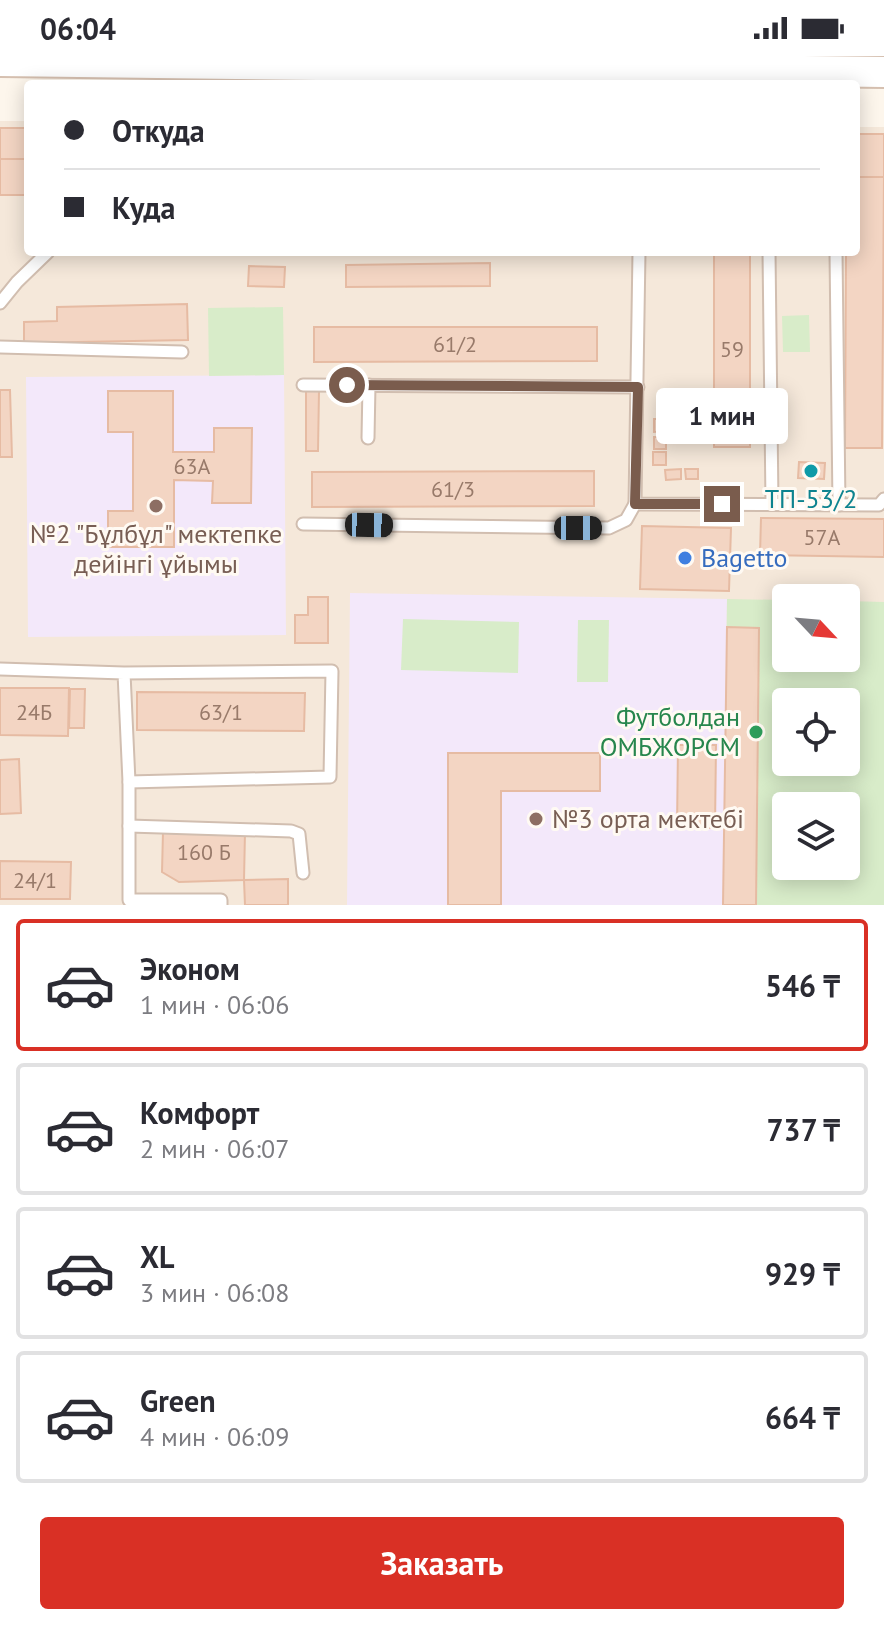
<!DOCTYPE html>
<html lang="ru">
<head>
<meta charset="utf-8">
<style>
  :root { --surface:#fff; --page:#f7f7f7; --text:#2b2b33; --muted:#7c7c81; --line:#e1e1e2; --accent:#d93025 }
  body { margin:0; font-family:"PT Sans",sans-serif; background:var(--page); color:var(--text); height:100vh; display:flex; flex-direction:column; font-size:30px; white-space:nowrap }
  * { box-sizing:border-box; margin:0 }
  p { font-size:26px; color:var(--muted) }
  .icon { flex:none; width:44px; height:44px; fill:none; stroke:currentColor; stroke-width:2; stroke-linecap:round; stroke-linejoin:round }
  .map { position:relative; height:849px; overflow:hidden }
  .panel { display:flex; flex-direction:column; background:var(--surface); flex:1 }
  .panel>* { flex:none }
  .banner { position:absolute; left:24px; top:24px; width:836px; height:176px; border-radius:8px; box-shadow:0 4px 20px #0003; display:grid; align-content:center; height:176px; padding:0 40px; background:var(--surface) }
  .needle { width:52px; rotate:116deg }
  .tools { position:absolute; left:772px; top:528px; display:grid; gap:16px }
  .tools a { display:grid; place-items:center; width:88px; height:88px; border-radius:8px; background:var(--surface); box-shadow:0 4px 20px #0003; font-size:40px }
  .end { position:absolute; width:36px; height:36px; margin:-18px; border:10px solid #7a5c4d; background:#fff; box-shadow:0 0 0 4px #fff }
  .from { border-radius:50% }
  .bubble { position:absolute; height:56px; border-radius:8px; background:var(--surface); box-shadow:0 4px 20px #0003; font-size:26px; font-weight:700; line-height:56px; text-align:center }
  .car { position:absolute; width:24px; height:48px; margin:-24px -12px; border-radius:10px; box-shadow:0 0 6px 2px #0007; background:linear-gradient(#222 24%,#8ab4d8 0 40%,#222 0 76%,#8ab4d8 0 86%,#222 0) }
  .banner b { display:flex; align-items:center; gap:28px; height:76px; font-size:30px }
  .banner b+b { border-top:2px solid var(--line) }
  .banner i { width:20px; height:20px; background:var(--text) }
  ul { padding:14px 0 0; list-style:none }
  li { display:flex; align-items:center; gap:24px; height:132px; margin:0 16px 12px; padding:0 24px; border:4px solid var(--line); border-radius:8px }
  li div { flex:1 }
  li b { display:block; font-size:30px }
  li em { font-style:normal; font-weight:700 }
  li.selected { border-color:var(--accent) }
  li>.icon { width:72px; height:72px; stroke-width:1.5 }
  .button { display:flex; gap:16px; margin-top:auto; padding:16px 40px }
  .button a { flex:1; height:92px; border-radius:8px; background:var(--accent); color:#fff; font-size:32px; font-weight:700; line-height:92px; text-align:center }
  .status { display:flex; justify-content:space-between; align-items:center; height:56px; padding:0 40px; background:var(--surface); direction:ltr }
  .status svg { height:22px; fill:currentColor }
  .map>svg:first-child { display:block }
  .residential { fill:#f5e8da; fill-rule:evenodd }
  .education { fill:#f3e8fa }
  .green { fill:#d8ecc9; fill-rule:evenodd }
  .building { fill:#f3d5c3; stroke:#e6bba3; stroke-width:2 }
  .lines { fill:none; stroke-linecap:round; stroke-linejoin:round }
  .service-casing { stroke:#d1beb0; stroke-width:15 }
  .secondary-casing { stroke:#d6c0b0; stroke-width:34 }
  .service { stroke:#fff; stroke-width:11 }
  .secondary { stroke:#fff; stroke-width:30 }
  .route { stroke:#7a5c4d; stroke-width:10 }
  .culture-dot { fill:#0f9aa8; stroke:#fffaf3; stroke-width:3 }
  .education-dot { fill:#8d6e63; stroke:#fffaf3; stroke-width:3 }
  .shop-dot { fill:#3f7fe0; stroke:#fffaf3; stroke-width:3 }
  .leisure-dot { fill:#2e9e5b; stroke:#fffaf3; stroke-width:3 }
  .labels { text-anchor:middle; stroke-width:6; stroke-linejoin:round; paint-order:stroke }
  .number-label { font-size:22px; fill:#987a6a }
  .culture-label { font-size:26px; fill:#0d838f; stroke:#fffaf3 }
  .education-label { font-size:26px; fill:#785e54; stroke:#fffaf3 }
  .shop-label { font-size:26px; fill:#366cbe; stroke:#fffaf3; text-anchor:start }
  .leisure-label { font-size:26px; fill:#27864d; stroke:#fffaf3; text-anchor:end }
</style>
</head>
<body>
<div class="status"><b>06:04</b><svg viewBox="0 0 49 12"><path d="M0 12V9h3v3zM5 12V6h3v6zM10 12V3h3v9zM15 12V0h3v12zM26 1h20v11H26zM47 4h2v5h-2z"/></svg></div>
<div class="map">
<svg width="884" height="849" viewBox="0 0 884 849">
  <rect width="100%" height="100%" fill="#fdf6ec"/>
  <path class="residential" d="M0,65H28V196H856V71H884V849H0ZM786,542H846V602H786ZM786,646H846V706H786ZM786,750H846V810H786Z"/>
  <g class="education">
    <polygon points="284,319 286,579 28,581 26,321"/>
    <polygon points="350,537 727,543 723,849 347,849"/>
  </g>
  <g class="green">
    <polygon points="283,251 284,319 209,320 208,252"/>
    <polygon points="809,259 810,296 783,296 782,260"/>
    <path d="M727,543L786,544V602H846V545L884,546V849H723ZM786,646H846V706H786ZM786,750H846V810H786Z"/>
    <polygon points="403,563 519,566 518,617 401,614"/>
    <polygon points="578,564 609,564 608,626 577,626"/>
  </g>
  <g class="building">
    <rect x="0" y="72" width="28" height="31"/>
    <rect x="856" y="78" width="28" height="43"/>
    <rect x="0" y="103" width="28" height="36"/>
    <polygon points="856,121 884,121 882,392 845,392 846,196 856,196"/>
    <rect x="714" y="196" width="36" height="195"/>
    <polygon points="490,207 490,230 346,231 346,209"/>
    <polygon points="249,210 285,211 284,231 248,230"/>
    <polygon points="187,248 188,284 24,287 24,266 57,265 57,251"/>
    <polygon points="314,271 597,271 597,305 314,306"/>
    <polygon points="0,334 10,334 12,401 0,401"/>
    <polygon points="108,335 173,335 173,396 214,396 214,372 252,372 251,447 212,447 213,425 174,424 174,491 108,491 108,455 133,455 133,376 108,376"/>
    <polygon points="306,335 319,335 318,395 306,395"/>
    <polygon points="654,363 666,363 667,375 654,376"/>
    <rect x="654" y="381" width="12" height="12"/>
    <rect x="653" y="396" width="13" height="13"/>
    <polygon points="799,406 825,407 824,423 798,422"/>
    <polygon points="681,413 681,423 666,424 665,414"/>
    <polygon points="685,413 698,413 698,423 686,423"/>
    <polygon points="594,415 594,450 312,451 312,416"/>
    <polygon points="761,462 884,463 884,501 760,499"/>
    <polygon points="642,470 731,472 729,535 640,533"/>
    <polygon points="308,541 328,541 328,587 295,587 295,559 308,559"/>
    <polygon points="727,571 759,572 756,849 723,849"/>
    <polygon points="0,632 69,632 68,680 0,679"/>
    <polygon points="70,633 85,633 84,672 69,672"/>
    <polygon points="137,636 305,637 304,675 137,674"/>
    <polygon points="678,689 716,689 715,772 677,772"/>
    <polygon points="448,697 600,697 600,735 501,735 501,849 448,849"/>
    <polygon points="19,703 21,757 0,758 0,704"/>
    <polygon points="163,776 245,776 244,824 179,826 162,816"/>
    <polygon points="0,805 71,806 70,843 0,843"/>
    <polygon points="288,823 288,849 245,849 244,824"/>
  </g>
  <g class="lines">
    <g class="service-casing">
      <g id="service">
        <polyline points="639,196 635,448 879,449 884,443"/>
        <polyline points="769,196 772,447"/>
        <polyline points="836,196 839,449"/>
        <polyline points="0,247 17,226 48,196"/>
        <polyline points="0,291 182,296"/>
        <polyline points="303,329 638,331"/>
        <polyline points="368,382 369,329"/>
        <polyline points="303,468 609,472 626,464 635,448"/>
        <polyline points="0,613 124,617 332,615 330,721 129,726 124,617"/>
        <polyline points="129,726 129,844 221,844 221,849"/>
        <polyline points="129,770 291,775 299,778 303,817"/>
      </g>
    </g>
    <g class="secondary-casing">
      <polyline id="secondary" points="0,5 884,16"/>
    </g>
    <use href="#service" class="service"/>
    <use href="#secondary" class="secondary"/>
  </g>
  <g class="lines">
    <polyline class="route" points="347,329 638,331 635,448 722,448"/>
  </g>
  <circle class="culture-dot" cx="811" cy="415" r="8"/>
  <g class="education-dot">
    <circle cx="156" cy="450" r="8"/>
    <circle cx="536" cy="763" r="8"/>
  </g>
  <circle class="shop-dot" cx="685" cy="502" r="8"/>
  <circle class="leisure-dot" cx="756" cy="676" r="8"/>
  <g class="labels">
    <g class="number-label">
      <text x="455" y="296">61/2</text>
      <text x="732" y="301">59</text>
      <text x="192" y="418">63А</text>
      <text x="453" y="441">61/3</text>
      <text x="822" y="489">57А</text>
      <text x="34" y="664">24Б</text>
      <text x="221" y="664">63/1</text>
      <text x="204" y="804">160 Б</text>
      <text x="35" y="832">24/1</text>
    </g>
    <g class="culture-label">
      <text x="811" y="452">ТП-53/2</text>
    </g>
    <g class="education-label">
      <text x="156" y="487">№2 "Бұлбұл" мектепке<tspan x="156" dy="30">дейінгі ұйымы</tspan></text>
      <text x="552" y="772" text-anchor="start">№3 орта мектебі</text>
    </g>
    <g class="shop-label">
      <text x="701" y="511">Bagetto</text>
    </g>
    <g class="leisure-label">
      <text x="740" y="670">Футболдан<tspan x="740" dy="30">ОМБЖОРСМ</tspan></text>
    </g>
  </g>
</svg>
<div class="tools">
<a><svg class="needle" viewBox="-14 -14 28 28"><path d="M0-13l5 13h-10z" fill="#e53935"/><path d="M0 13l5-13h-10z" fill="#7c7c81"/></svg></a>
<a><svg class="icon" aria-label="locate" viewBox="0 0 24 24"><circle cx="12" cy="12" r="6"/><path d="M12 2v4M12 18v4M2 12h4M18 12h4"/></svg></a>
<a><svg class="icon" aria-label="layers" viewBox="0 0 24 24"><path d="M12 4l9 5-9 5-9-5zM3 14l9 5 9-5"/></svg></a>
</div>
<i class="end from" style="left:347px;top:329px"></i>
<i class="end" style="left:722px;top:448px"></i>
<div class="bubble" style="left:656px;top:332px;width:132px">1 мин</div>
<i class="car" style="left:369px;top:469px;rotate:91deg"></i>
<i class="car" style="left:578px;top:472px;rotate:90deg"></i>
<div class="banner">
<b><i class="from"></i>Откуда</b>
<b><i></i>Куда</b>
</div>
</div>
<section class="panel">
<ul>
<li class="selected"><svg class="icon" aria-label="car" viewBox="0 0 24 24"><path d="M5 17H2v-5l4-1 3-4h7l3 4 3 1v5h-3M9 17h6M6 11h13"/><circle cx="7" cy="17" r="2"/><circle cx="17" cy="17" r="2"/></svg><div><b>Эконом</b><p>1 мин · 06:06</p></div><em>546 ₸</em></li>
<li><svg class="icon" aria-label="car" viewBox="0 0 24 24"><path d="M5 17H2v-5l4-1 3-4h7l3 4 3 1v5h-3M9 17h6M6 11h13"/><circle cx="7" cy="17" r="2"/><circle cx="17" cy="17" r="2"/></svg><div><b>Комфорт</b><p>2 мин · 06:07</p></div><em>737 ₸</em></li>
<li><svg class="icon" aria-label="car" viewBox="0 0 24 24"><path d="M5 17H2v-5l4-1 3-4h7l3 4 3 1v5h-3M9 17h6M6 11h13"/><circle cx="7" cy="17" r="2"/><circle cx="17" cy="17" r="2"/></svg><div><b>XL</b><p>3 мин · 06:08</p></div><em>929 ₸</em></li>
<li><svg class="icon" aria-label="car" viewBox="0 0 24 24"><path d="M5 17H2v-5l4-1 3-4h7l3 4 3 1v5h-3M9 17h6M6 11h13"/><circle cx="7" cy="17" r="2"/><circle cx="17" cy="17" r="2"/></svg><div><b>Green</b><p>4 мин · 06:09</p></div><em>664 ₸</em></li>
</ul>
<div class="button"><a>Заказать</a></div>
</section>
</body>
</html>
